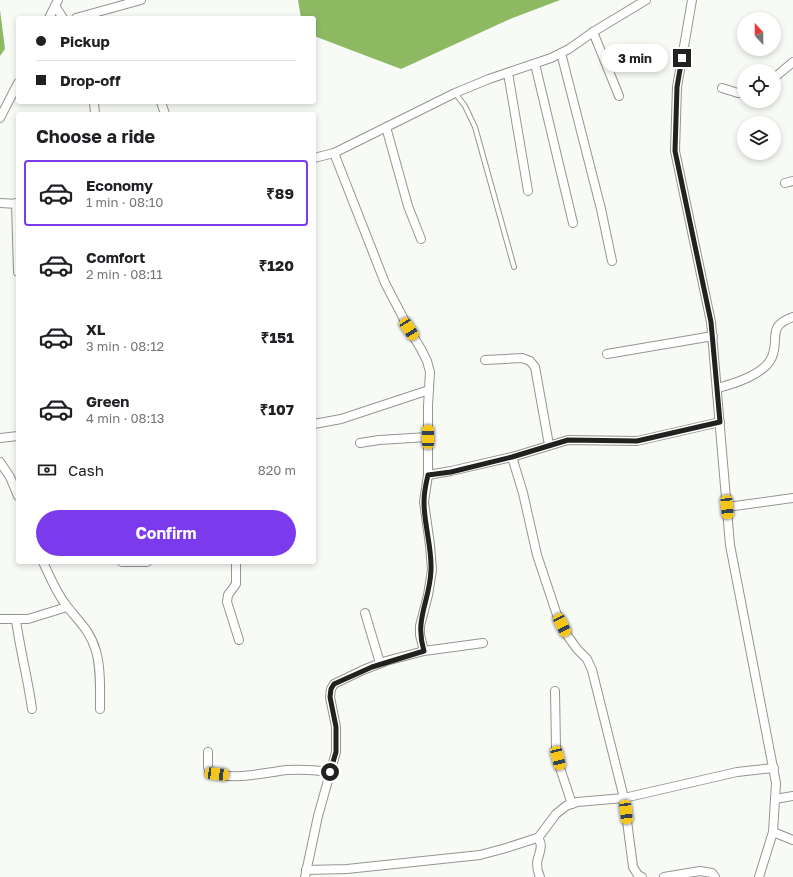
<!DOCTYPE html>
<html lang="en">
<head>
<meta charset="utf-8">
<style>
  :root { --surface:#fff; --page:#f6f6f6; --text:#202124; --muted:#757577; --line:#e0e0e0; --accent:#7c3aed }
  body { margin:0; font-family:"Golos Text",sans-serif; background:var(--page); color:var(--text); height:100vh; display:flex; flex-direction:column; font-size:15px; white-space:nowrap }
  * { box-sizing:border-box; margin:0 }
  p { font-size:13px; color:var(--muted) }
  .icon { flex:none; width:22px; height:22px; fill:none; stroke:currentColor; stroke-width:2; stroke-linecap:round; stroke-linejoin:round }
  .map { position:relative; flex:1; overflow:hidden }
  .side { position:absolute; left:16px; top:112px; width:300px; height:452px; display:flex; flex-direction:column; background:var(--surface); border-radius:4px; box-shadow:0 2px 6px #0003 }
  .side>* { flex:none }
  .guide { position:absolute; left:16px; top:16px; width:300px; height:88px; border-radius:4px; box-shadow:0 2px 6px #0003; display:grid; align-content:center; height:88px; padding:0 20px; background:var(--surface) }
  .needle { width:26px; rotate:339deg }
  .fabs { position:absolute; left:737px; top:12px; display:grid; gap:8px }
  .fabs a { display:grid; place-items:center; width:44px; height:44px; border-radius:50%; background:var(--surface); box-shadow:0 2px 6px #0003; font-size:20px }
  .end { position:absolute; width:18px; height:18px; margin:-9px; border:5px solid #212220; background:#fff; box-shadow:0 0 0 2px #fff }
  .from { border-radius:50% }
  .bubble { position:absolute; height:28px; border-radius:14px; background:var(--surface); box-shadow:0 2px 6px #0003; font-size:13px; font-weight:700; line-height:28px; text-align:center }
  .car { position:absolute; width:12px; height:24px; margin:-12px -6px; border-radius:5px; box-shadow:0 0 3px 1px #0007; background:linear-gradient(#f5c518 24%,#345 0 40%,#f5c518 0 76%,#345 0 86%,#f5c518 0) }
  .guide b { display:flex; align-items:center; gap:14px; height:38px; font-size:15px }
  .guide b+b { border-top:1px solid var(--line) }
  .guide i { width:10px; height:10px; background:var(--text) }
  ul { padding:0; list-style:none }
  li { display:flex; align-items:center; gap:12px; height:66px; margin:0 8px 6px; padding:0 12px; border:2px solid transparent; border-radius:4px }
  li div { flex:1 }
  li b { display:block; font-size:15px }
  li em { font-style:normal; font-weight:700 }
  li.active { border-color:var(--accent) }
  li>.icon { width:36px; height:36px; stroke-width:1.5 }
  h2 { padding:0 20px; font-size:18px; line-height:48px }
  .pay { display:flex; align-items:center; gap:10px; height:44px; padding:0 20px; font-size:15px }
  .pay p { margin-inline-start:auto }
  .cta { display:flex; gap:8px; margin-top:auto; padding:8px 20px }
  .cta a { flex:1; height:46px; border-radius:24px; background:var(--accent); color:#fff; font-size:16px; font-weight:700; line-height:46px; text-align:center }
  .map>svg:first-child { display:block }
  .water { fill:#8eb963 }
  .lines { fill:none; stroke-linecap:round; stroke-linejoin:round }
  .lane-casing { stroke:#949692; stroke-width:6 }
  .street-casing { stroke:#949692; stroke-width:10 }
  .lane { stroke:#fff; stroke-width:4 }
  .street { stroke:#fff; stroke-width:8 }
  .route { stroke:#212220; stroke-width:5 }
</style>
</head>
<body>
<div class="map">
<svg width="793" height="877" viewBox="0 0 793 877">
  <rect width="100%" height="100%" fill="#f7faf5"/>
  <g class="water">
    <polygon points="298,0 560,0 510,19 401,69 314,36 314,18 301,18"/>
    <polygon points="0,10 5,49 0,56"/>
  </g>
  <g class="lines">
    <g class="lane-casing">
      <polyline id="lane" points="455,93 465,106 475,127 514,267"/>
    </g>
    <g class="street-casing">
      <g id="street">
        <polyline points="692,0 677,87 675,151 711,322 730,545 776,783 773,832 759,877"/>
        <polyline points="55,6 63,18"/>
        <polyline points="49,18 58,0"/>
        <polyline points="76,18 141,0"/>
        <polyline points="593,32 619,96"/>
        <polyline points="561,53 601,209 612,261"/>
        <polyline points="535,64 573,223"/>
        <polyline points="508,73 528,191"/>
        <polyline points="774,78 793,62"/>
        <polyline points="722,88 738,93 744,93"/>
        <polyline points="94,102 95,114"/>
        <polyline points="161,102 165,114"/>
        <polyline points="0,118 18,83"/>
        <polyline points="386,127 408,206 421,239"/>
        <polyline points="334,153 385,283 409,329 421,349 427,361 430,372 428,406 428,475 424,502 430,545 432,570 428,595 420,626 420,635 424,651"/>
        <polyline points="314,158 334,153 455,93 489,79 551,58 569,49 593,32 646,0"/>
        <polyline points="785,183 793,181"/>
        <polyline points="0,203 18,204"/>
        <polyline points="16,203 18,272"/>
        <polyline points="607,354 713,336"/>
        <polyline points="485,360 522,358 530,361 535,367 549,445"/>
        <path d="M717,388C734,384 765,374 772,357C780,337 766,327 793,317"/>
        <polyline points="314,424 341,419 429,390"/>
        <polyline points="0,438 18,436"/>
        <polyline points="360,443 379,440 428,437"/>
        <polyline points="512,457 523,493 537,555 557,615 567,635 577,649 587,659 592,670 624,798 633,867 638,875 642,877"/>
        <polyline points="0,462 10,477 18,496"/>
        <polyline points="428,475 451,471 512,457 568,440 637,441 720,422"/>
        <polyline points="727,507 793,498"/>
        <path d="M43,562C50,577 56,592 66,605C78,621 90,630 96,651C101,669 100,690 100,709"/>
        <polyline points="122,562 147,562"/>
        <polyline points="236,562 236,584 228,595 227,602 239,640"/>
        <polyline points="365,613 380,663"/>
        <polyline points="0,619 28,619 67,607"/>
        <path d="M16,620C20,650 28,679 32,709"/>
        <polyline points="555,691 556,748 560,768 572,804"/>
        <path d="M208,752V767L209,770C225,783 267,772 287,770C302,769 316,770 330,772"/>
        <polyline points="775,799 793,796"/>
        <polyline points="773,832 793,840"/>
        <polyline points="538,838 556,814 566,806 577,802 624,798 737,772 774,768"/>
        <path d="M306,870L347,869L480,855L506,848L537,838C545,844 538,855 537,863C537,868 538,873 540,877"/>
        <polyline points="305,877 318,816 336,752 336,727 330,697 331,689 334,684 363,670 386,661 424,651 483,643"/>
        <polyline points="664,877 700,871 712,873 715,877"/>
      </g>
    </g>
    <use href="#lane" class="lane"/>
    <use href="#street" class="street"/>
  </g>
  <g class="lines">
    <path class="route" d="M330,772L336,752V727L330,697L331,689L334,684L372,667L424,651C414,619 430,601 431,570C432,547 424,525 424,502C424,493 426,483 428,475L451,472L512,457L568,440L637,441L720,422L711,322L675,151L677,87L682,58"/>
  </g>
</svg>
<div class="fabs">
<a><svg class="needle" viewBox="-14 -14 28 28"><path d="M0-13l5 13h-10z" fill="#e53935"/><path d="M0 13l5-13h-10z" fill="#757577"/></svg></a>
<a><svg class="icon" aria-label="locate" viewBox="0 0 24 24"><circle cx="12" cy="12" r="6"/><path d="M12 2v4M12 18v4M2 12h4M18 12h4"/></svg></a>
<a><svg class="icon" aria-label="layers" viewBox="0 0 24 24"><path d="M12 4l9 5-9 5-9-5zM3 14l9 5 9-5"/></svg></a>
</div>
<i class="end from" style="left:330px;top:772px"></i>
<i class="end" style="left:682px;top:58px"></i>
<div class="bubble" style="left:602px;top:44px;width:66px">3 min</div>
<i class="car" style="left:409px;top:329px;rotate:147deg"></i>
<i class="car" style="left:428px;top:437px;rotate:0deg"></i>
<i class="car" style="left:727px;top:507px;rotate:175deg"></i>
<i class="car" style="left:562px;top:625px;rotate:154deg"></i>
<i class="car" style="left:558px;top:758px;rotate:166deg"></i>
<i class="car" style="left:217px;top:774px;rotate:97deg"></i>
<i class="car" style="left:626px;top:812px;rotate:173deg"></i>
<div class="guide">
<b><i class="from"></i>Pickup</b>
<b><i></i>Drop-off</b>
</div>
<section class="side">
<h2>Choose a ride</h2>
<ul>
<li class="active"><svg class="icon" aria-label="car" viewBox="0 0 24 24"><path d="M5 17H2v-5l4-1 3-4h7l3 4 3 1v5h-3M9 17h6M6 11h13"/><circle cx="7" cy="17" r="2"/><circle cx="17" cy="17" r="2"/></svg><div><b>Economy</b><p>1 min · 08:10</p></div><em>₹89</em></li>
<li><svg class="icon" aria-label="car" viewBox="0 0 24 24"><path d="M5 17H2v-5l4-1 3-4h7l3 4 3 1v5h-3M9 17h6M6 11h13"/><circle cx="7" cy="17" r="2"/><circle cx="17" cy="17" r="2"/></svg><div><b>Comfort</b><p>2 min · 08:11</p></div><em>₹120</em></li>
<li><svg class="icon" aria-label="car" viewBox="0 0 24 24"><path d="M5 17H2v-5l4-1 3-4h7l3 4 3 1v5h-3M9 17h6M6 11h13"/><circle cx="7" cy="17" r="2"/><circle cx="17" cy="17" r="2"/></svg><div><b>XL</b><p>3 min · 08:12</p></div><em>₹151</em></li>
<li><svg class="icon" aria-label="car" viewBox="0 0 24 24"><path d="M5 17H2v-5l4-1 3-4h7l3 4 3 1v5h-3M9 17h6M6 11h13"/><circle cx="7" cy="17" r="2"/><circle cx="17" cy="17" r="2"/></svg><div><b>Green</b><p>4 min · 08:13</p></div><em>₹107</em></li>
</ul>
<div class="pay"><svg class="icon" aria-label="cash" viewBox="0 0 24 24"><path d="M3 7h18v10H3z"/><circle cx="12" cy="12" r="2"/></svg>Cash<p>820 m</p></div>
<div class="cta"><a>Confirm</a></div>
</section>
</div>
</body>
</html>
